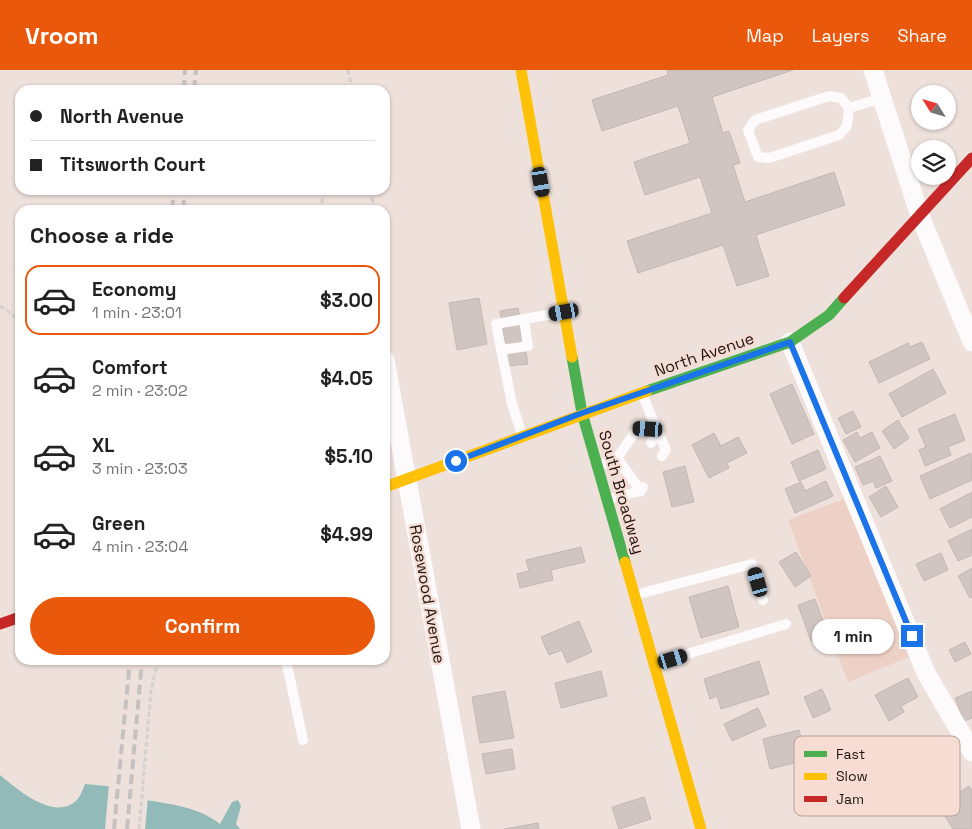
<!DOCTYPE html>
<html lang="en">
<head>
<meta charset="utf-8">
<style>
  :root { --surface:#fff; --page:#f6f6f6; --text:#222; --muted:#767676; --line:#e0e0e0; --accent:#ea580c }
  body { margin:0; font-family:"Space Grotesk",sans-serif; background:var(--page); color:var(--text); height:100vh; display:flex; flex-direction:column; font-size:19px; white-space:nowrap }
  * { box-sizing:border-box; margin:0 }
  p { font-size:16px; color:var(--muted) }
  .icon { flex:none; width:28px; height:28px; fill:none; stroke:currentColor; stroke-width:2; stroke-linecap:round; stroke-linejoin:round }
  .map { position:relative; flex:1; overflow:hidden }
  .drawer { position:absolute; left:15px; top:135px; width:375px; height:460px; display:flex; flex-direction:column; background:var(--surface); border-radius:15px; box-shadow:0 1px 4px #0004 }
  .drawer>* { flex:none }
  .guide { position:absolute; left:15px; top:15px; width:375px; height:110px; border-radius:15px; box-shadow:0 1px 4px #0004; display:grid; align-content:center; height:110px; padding:0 15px; background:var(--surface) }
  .needle { width:32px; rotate:307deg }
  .controls { position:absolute; left:911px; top:15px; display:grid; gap:10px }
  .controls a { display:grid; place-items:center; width:45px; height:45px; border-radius:50%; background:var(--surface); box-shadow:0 1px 4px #0004; font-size:25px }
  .end { position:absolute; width:22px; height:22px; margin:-11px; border:6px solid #1a73e8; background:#fff; box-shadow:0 0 0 2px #fff }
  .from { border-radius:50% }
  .bubble { position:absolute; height:35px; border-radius:18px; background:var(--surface); box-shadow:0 1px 4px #0004; font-size:16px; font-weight:700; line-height:35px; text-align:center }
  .car { position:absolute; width:15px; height:30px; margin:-15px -8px; border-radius:6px; box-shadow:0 0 4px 1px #0007; background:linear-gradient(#222 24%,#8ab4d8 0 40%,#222 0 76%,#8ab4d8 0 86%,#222 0) }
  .guide b { display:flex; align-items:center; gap:18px; height:48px; font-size:19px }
  .guide b+b { border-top:1px solid var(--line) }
  .guide i { width:12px; height:12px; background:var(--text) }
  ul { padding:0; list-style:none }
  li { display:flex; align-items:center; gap:15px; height:70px; margin:0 10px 8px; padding:0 5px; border:2px solid transparent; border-radius:15px }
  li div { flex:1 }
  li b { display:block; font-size:19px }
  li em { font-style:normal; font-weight:700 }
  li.selected { border-color:var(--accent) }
  li>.icon { width:45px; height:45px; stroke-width:1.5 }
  h2 { padding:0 15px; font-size:22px; line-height:60px }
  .action { display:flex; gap:10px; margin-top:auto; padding:10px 15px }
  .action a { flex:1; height:58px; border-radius:30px; background:var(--accent); color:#fff; font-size:20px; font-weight:700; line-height:58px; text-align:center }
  header { display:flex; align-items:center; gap:30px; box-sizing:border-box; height:70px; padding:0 25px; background:var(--accent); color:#fff }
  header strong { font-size:24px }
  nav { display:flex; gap:28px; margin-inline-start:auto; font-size:18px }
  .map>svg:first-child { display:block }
  .green { fill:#eed1c6 }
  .water { fill:#92bab8 }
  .pier { fill:#eee0db }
  .building { fill:#d0c5c1; stroke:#c3b8b4 }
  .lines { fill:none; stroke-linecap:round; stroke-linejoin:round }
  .path { stroke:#d4d1cf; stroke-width:3; stroke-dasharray:5 2.5; stroke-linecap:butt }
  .lane { stroke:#fcfafa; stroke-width:10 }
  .street { stroke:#fcfafa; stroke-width:19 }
  .fast { stroke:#4caf50; stroke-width:11 }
  .slow { stroke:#ffc107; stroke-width:11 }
  .jam { stroke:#c62828; stroke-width:11 }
  .rail { stroke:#c5c1c1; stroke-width:4; stroke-dasharray:10 5; stroke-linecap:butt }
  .route { stroke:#1a73e8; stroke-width:6 }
  .labels { text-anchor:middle; stroke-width:4.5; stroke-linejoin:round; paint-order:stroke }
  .street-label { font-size:16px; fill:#1e1512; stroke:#f6dcd3 }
  .key { fill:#f6dcd3; stroke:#b5a099; stroke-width:1 }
  .key-label { font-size:14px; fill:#1e1512 }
</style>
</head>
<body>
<header>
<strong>Vroom</strong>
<nav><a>Map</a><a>Layers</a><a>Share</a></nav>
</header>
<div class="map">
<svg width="972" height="759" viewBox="0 0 972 759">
  <rect width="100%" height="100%" fill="#eee0db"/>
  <polygon class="green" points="844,429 909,587 848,612 788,450"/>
  <path class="water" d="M0,705C17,719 53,751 76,731C80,727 83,719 85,714L148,720L147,730C173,735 199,737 220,754L232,732L238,730L241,736L236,754L240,759H0Z"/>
  <polygon class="pier" points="109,714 149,717 145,759 105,759"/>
  <g class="building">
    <polygon points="667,0 793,0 712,27 723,63 729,61 740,93 733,95 745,132 834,102 845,135 756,165 769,206 737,216 723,175 638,203 627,171 712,143 700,107 645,125 634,92 690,73 678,36 602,61 592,30 668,5"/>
    <polygon points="479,228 487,274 457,280 449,233"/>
    <polygon points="518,238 528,294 508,296 500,241"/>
    <polygon points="922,272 930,289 879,313 869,292 908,273 910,277"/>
    <polygon points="933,299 946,323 902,347 889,324"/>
    <polygon points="792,314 814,364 792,374 770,324"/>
    <polygon points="853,341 861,357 846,364 838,348"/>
    <polygon points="955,344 965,370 948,377 951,385 925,396 919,380 926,377 918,359"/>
    <polygon points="898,350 909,368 894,379 882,361"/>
    <polygon points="857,362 860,368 872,362 880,378 855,392 843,370"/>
    <polygon points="714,363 721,376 738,367 747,383 727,393 729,398 709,408 692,375"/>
    <polygon points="818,380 826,399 799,411 791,392"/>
    <polygon points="971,383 972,410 930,429 920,406"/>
    <polygon points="880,386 892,411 876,418 873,411 863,415 855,397"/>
    <polygon points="685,396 694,432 672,437 663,402"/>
    <polygon points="826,411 833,426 795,443 785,419 801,412 805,421"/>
    <polygon points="886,416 898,437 881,447 869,427"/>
    <polygon points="972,422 972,447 950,458 940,439"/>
    <polygon points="972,459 972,485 958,491 948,471"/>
    <polygon points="581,477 585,492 551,500 553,510 520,518 517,504 529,501 526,490"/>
    <polygon points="796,482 811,506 795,517 779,492"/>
    <polygon points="941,483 948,500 924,511 916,494"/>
    <polygon points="972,498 972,527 970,528 958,506"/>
    <polygon points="728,516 739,557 701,568 689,527"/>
    <polygon points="815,529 828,564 811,571 798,535"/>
    <polygon points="579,551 592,582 567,593 562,580 549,585 541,567"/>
    <polygon points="965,572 971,584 955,592 949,580"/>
    <polygon points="759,591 769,624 721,639 717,626 710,629 704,609"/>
    <polygon points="601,601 607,626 561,638 555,613"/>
    <polygon points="908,608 918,627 901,636 904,642 889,651 875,625"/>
    <polygon points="822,619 831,640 813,648 804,627"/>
    <polygon points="505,621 514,668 480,673 472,627"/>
    <polygon points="972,621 972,648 964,651 955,628"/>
    <polygon points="758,638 766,656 732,671 724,654"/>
    <polygon points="799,660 807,690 770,699 763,669"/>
    <polygon points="512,679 515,699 486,704 482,684"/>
    <polygon points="969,716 972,721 972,759 953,759 938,736"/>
    <polygon points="644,727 651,749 619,759 612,737"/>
    <polygon points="538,753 539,759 504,759"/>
  </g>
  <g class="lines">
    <g class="path">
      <polyline points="348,0 352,20"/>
      <polyline points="371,120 374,140"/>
      <polyline points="319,140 326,120"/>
      <polyline points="0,236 20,250"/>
      <polyline points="139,759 151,621 158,590"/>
    </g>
    <g class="lane">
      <polyline points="849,38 841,28 829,26 755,50 748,60 758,87 769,88 839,65 847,56 849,38 882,28"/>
      <polyline points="501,280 528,276 524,249"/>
      <polyline points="642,324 666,380 662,386"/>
      <polyline points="522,365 512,334 496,254 564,242"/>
      <polyline points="617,388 641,421"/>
      <polyline points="599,396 617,388 638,358 659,359 651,373"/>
      <polyline points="608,429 641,421 643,417"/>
      <polyline points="635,525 752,494 763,530"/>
      <polyline points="286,590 303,670"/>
      <polyline points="654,594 786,554"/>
    </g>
    <g class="street">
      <polyline points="873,0 920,146 972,272"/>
      <polyline points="790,272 926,603 972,682"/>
      <polyline points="385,290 471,759"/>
    </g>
    <g class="fast">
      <polyline points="572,287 582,343 625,492"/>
      <polyline points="647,321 790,272 829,245 844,228"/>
    </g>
    <g class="slow">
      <polyline points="521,0 572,287"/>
      <polyline points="385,417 647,321"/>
      <polyline points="625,492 701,759"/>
    </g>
    <g class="jam">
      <polyline points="844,228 972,88"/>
      <polyline points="0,554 20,547"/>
    </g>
    <g class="rail">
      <polyline points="184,20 185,0"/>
      <polyline points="194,20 196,0"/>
      <polyline points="172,140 174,120"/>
      <polyline points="183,140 185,120"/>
      <polyline points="114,759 130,590"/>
      <polyline points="127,759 142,590"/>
    </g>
  </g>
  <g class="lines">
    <polyline class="route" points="456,391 582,343 790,272 912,566"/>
  </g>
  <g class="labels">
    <g class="street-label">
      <text transform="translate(704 284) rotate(-19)" y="6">North Avenue</text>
      <text transform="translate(622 422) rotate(74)" y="6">South Broadway</text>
      <text transform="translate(428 524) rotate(80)" y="6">Rosewood Avenue</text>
    </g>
  </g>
  <rect x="794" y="666" width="166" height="80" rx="8" class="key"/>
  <rect x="804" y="681" width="23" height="6" fill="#4caf50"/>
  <rect x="804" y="703" width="23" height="7" fill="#ffc107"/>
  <rect x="804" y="726" width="23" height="6" fill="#c62828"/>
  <g class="key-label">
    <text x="836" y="689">Fast</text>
    <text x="836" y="711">Slow</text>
    <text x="836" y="734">Jam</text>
  </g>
</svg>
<div class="controls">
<a><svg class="needle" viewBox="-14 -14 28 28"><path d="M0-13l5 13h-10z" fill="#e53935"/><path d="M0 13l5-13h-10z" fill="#767676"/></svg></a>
<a><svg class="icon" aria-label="layers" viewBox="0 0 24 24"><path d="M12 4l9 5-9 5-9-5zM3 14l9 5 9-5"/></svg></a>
</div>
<i class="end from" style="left:456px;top:391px"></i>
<i class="end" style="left:912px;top:566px"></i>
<div class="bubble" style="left:812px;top:549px;width:82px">1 min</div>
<i class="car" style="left:541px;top:112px;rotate:170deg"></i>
<i class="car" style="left:564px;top:242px;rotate:260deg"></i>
<i class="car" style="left:648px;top:359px;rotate:273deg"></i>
<i class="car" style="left:758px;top:512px;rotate:344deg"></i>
<i class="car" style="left:673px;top:589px;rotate:73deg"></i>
<div class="guide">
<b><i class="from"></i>North Avenue</b>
<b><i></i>Titsworth Court</b>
</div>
<section class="drawer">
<h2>Choose a ride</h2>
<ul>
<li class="selected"><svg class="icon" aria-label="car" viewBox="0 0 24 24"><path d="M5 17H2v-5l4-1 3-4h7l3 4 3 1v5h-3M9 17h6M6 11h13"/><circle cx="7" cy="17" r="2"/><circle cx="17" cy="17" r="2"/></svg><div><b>Economy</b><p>1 min · 23:01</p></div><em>$3.00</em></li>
<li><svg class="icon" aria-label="car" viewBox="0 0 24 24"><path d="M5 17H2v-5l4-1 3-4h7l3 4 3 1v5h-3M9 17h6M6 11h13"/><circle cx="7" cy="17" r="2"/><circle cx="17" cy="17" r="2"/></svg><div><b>Comfort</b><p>2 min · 23:02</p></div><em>$4.05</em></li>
<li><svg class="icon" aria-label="car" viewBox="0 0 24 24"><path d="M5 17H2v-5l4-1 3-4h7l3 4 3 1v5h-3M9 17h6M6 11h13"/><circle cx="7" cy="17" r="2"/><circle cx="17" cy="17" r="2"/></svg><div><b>XL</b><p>3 min · 23:03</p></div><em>$5.10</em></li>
<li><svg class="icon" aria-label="car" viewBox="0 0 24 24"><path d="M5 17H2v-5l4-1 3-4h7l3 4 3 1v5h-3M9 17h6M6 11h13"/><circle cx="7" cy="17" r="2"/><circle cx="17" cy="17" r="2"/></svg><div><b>Green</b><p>4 min · 23:04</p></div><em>$4.99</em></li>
</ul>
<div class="action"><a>Confirm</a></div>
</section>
</div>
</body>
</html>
